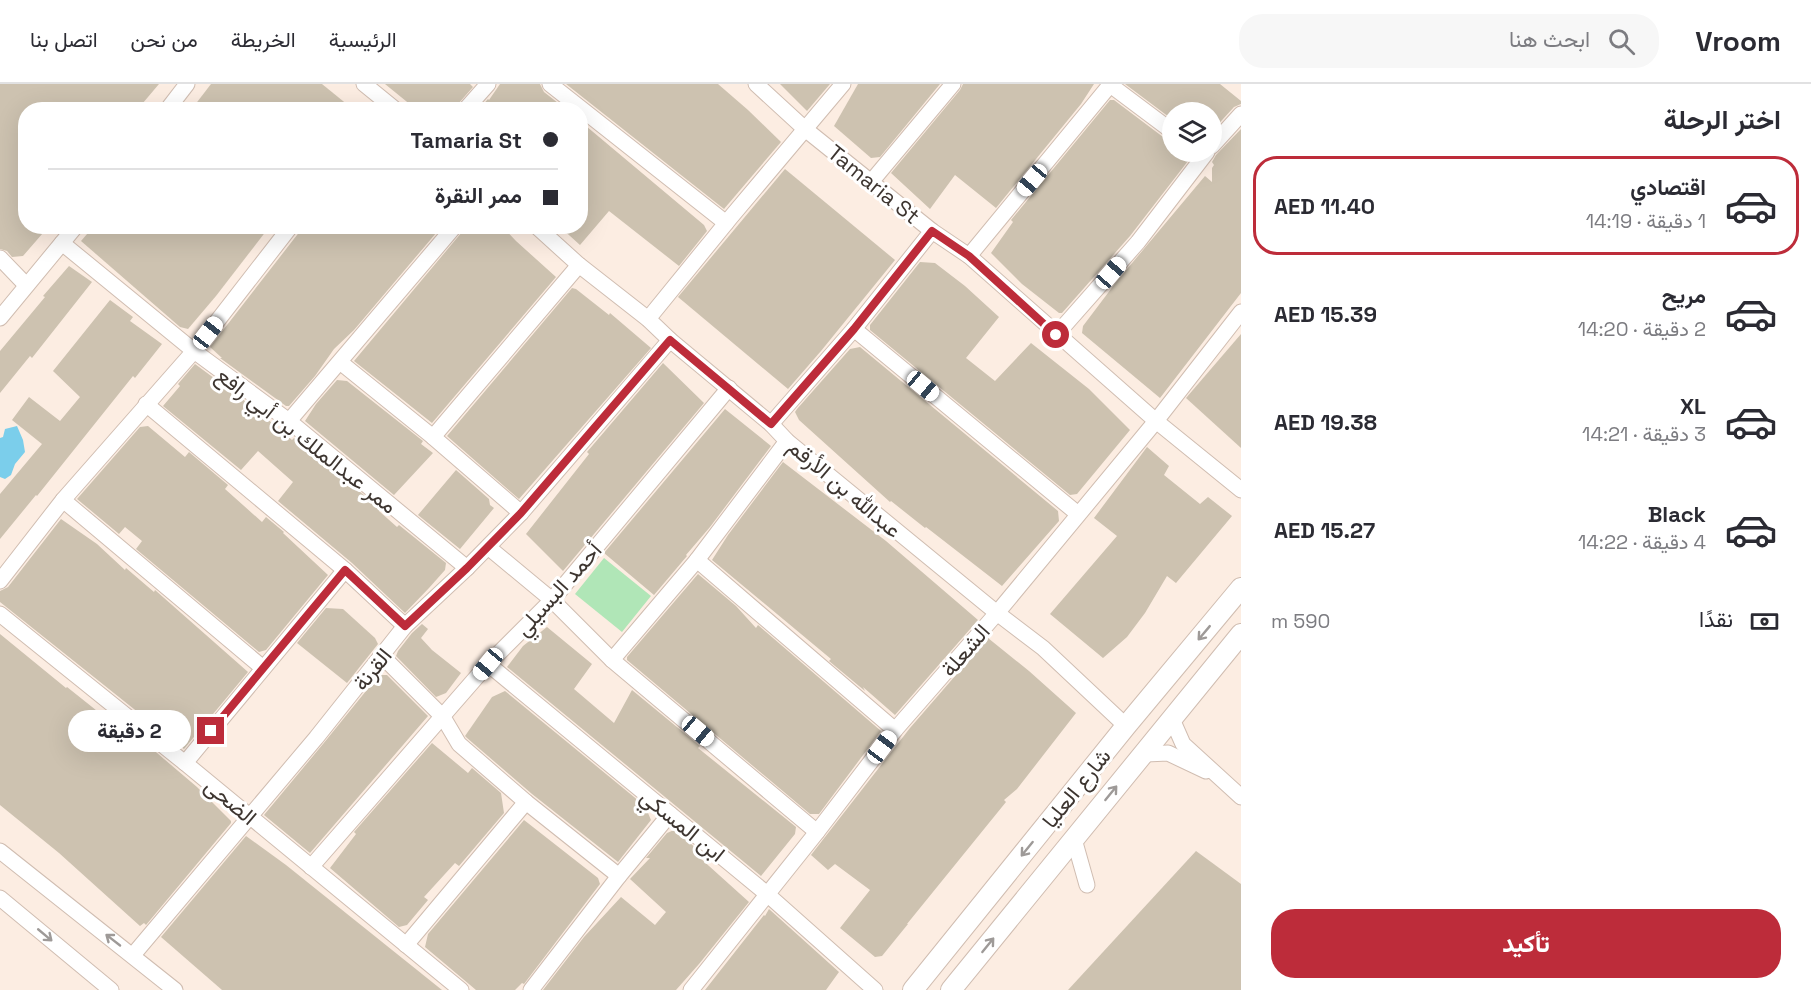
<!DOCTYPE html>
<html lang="ar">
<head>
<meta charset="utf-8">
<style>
  :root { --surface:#fff; --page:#f7f7f7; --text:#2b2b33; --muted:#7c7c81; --line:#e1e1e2; --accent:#bd2c3a }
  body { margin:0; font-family:"Space Grotesk",Vazirmatn,sans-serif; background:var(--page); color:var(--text); direction:rtl; height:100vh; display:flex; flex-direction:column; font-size:22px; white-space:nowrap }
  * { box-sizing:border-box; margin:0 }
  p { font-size:20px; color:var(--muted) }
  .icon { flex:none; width:33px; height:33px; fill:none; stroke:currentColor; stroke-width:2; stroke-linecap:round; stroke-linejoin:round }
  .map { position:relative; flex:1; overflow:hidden; direction:ltr }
  .sheet { display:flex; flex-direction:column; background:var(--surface); width:570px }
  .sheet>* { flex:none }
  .top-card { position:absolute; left:18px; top:18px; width:570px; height:132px; border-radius:24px; box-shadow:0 6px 24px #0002; direction:rtl; display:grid; align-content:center; height:132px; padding:0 30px; background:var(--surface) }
  .fabs { position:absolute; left:1162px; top:18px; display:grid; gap:12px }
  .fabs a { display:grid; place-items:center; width:60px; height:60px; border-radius:50%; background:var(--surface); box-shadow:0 6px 24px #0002; font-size:30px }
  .end { position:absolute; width:27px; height:27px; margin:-14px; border:8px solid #bd2c3a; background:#fff; box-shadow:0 0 0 3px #fff }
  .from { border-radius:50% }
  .bubble { position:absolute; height:42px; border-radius:21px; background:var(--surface); box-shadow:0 6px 24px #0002; font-size:20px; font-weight:800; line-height:42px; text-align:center; direction:rtl }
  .car { position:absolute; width:18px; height:36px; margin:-18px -9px; border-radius:8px; box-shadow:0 0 4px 2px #0007; background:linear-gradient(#fff 24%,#345 0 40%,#fff 0 76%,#345 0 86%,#fff 0) }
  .top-card b { display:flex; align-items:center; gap:21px; height:57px; font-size:22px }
  .top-card b+b { border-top:2px solid var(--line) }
  .top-card i { width:15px; height:15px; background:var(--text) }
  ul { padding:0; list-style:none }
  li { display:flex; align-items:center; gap:18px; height:99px; margin:0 12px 9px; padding:0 18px; border:3px solid transparent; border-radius:24px }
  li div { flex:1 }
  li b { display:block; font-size:22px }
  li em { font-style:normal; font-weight:800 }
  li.on { border-color:var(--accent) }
  li>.icon { width:54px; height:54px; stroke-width:1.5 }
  h2 { padding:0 30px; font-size:27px; line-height:72px }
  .pay { display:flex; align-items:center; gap:15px; height:66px; padding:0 30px; font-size:22px }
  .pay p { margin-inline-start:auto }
  .action { display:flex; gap:12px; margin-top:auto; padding:12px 30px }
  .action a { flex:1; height:69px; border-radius:24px; background:var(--accent); color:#fff; font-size:24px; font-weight:800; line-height:69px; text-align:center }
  header { display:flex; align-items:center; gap:36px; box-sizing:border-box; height:84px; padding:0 30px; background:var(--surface); border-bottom:2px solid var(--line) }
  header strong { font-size:28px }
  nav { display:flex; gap:33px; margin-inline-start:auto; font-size:21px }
  .search { width:420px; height:54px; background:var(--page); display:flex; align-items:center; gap:15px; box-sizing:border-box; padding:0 21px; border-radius:24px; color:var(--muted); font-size:22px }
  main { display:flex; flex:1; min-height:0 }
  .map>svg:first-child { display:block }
  .green { fill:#b0e6b7 }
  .water { fill:#7bceeb }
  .building { fill:#cdc2b0 }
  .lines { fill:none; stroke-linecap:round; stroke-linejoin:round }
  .minor-casing { stroke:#d0bdb1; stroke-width:17 }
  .major-casing { stroke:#d0bdb1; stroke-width:22 }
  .minor { stroke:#fff; stroke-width:15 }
  .major { stroke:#fff; stroke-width:20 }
  .oneway { stroke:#9e9a98 }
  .route { stroke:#bd2c3a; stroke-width:8 }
  .labels { text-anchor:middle; stroke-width:6; stroke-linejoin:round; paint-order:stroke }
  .street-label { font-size:22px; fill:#3d3530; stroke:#fff }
</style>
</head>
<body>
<header>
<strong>Vroom</strong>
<div class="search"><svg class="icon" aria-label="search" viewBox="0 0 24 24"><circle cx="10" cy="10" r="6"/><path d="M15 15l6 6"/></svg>ابحث هنا</div>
<nav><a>الرئيسية</a><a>الخريطة</a><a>من نحن</a><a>اتصل بنا</a></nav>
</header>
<main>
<section class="sheet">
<h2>اختر الرحلة</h2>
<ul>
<li class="on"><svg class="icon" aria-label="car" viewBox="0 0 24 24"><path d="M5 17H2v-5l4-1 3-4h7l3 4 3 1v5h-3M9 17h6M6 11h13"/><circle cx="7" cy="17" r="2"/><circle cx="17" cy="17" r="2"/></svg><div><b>اقتصادي</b><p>1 دقيقة · 14:19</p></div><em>AED 11.40</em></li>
<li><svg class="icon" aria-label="car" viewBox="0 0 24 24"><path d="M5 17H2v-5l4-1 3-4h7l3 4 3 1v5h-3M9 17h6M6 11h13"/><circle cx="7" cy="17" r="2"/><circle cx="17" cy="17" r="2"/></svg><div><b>مريح</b><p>2 دقيقة · 14:20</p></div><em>AED 15.39</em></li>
<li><svg class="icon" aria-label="car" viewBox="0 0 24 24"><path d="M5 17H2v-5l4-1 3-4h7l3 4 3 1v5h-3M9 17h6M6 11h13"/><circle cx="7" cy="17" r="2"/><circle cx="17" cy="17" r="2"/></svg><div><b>XL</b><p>3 دقيقة · 14:21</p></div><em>AED 19.38</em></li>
<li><svg class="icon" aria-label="car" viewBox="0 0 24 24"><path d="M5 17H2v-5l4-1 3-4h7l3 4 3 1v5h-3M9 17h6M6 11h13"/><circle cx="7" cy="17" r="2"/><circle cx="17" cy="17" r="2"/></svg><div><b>Black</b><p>4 دقيقة · 14:22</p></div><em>AED 15.27</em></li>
</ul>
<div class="pay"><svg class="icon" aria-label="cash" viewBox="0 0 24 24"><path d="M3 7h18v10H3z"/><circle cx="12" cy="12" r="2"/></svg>نقدًا<p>590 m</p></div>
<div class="action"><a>تأكيد</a></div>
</section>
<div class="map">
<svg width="1241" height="906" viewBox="0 0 1241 906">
  <rect width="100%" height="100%" fill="#fcede2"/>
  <polygon class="green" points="604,474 651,512 622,548 575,510"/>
  <polygon class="water" points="17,342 23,356 25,368 15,380 11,391 5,395 0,393 0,354 3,353 5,345"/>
  <g class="building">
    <polygon points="0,0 159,0 137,26 26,26 26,142 49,142 23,172 12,173 7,167 0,165"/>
    <polygon points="211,0 322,0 354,26 191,26"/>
    <polygon points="385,0 470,0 473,3 458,20 455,26 417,26"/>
    <polygon points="500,0 540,0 544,8 567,26 478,26 488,15 489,16"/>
    <polygon points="566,0 718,0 748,26 781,58 724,125"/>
    <polygon points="780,0 830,0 807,27"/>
    <polygon points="858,0 940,0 880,73 871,74 834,42"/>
    <polygon points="963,0 1094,0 1081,20 996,124 955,91 930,125 891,89 960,6"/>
    <polygon points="1125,0 1220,0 1241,17 1241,20 1234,23 1212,47 1212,28 1173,28 1173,36"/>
    <polygon points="1110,16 1114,16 1167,56 1173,58 1173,68 1176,68 1188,77 1130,152 1062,229 1059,229 1022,200 991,169 1013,138 1011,136"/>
    <polygon points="580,37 704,141 707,147 679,182 609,127 580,161 559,142 580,142"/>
    <polygon points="1241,45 1241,209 1160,314 1082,249 1083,242 1117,197 1205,92 1212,98 1212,84 1214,81 1212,78 1216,71"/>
    <polygon points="785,85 895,176 821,267 788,305 678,213"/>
    <polygon points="94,142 270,142 216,212 188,245 180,243 81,157"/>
    <polygon points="304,142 442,142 354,246 334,265 315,292 289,322 286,322 220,274 222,274 210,263"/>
    <polygon points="465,142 502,142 516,157 556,193 432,339 354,277 462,148"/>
    <polygon points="920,178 935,179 965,202 999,233 966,274 995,297 1031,259 1089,305 1130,346 1077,410 1070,411 870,246 870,241"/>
    <polygon points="69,182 92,198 32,274 30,272 0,309 0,267 45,213 43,212"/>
    <polygon points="572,204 576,205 609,231 610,229 651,264 519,415 447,352"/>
    <polygon points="110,216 133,233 130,237 162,260 135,294 133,292 37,412 36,411 0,455 0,410 42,360 12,336 29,313 60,337 80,313 53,287"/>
    <polygon points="1241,250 1241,364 1186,314"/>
    <polygon points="860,263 1058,427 1059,437 1002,502 926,443 925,444 891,417 890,418 799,336 795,328 797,325 850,265"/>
    <polygon points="663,279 704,319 563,487 526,450 589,370 587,368"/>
    <polygon points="195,280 253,323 292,356 294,354 381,425 379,427 397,443 399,441 446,479 445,486 429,504 405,529 352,479 278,417 293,398 258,367 241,386 163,322 180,302 178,300"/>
    <polygon points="337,296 347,297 423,357 421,360 433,369 394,411 305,337 316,320"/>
    <polygon points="725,325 771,362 710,443 686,471 687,472 654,511 604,469"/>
    <polygon points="148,342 185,373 189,368 228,401 225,405 262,438 266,433 284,448 283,449 328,491 266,566 259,568 136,465 142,457 125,443 119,450 77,415 140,343"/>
    <polygon points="1147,363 1169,382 1164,391 1200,420 1208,413 1232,432 1176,499 1167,492 1145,529 1127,553 1103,574 1050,530 1117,452 1094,434"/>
    <polygon points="783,378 886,457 978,536 895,631 863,603 865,607 829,577 831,575 712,476 728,451"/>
    <polygon points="456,386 489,415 490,421 494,424 460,465 418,431"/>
    <polygon points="61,435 97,460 125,486 126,484 154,508 155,506 248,588 184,665 0,518 0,507 8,503"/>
    <polygon points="698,490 736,522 756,544 758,541 881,647 819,730 810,730 627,576 627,573"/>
    <polygon points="326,524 343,525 375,554 378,560 347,599 297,559"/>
    <polygon points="422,540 428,545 421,554 432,566 461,589 446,609 436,613 396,572 398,567 412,549"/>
    <polygon points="547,543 592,580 574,605 614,639 632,606 700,662 698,664 796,743 795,750 761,792 507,583 523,562"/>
    <polygon points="0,550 66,604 67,603 146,666 149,662 164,675 197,703 231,737 231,739 146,841 144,839 140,842 59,769 0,721"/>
    <polygon points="988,554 1029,587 1076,629 1017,705 1004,716 1006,718 907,840 908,840 882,872 875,873 840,844 870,806 835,780 828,786 811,771 910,644"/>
    <polygon points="379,591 387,591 428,632 310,769 264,731 323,660"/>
    <polygon points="505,607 645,722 651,736 618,778 532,710 467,654 465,652 492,613"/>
    <polygon points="432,659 468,689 472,684 501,709 504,729 459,782 455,779 424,813 428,816 407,841 399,843 330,784 356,750 354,748"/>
    <polygon points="524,736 598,794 600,800 524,900 522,899 515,906 476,906 425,863 428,850"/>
    <polygon points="674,746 702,769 699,773 749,818 699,880 676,906 543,906 584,853 621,813 655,841 666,828 630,795 650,774 646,774 667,749"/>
    <polygon points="246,752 286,781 442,906 222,906 161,853"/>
    <polygon points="1196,767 1241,800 1241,906 1068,906"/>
    <polygon points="769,825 839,888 826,906 705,906 764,831 765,832"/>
  </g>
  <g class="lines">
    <g class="minor-casing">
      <g id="minor">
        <polyline points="364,0 396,26"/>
        <polyline points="550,0 726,139"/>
        <polyline points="756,0 805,45 932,147 969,172 1156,337 1241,406"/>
        <polyline points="1109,0 1173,48"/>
        <polyline points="167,26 187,0"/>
        <polyline points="465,26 488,0"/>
        <polyline points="1212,62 1241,30"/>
        <polyline points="871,98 953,0"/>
        <polyline points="536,142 579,181 648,235 670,256 771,340 787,357 997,529 1043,564 1126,642"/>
        <polyline points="62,159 194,267 289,337 467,484"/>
        <polyline points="969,172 1110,1"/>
        <polyline points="0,174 26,201"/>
        <polyline points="0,234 76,142"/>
        <polyline points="648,235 731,133 843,0"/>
        <polyline points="854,245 1078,430"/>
        <polyline points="1056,251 1138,158 1207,68"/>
        <polyline points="340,278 433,353 521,429"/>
        <polyline points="146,320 345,486 405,542"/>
        <polyline points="289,337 455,142"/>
        <polyline points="771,340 854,245 932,147"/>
        <polyline points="433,353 579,181"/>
        <polyline points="63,416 263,584"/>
        <polyline points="488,463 552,516 612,576 817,748"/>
        <polyline points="697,476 895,646"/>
        <polyline points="0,497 63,416 194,267 291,142"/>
        <polyline points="0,530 185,679 461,906"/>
        <polyline points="382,572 443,633 459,660 526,718 619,792"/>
        <polyline points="612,576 697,476 787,357"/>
        <polyline points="488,580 767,810 875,906"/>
        <polyline points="1172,635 1183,660 1241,713"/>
        <polyline points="1140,674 1146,670 1168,669 1206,687"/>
        <polyline points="185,679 345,486"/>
        <polyline points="1074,755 1087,801"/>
        <polyline points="0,767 175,906"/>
        <polyline points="311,783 488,580 552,516 729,304"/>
        <polyline points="0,814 111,906"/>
        <polyline points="406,861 526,718"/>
        <polyline points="133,871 316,654 405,542 467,484 521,429 670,256"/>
        <polyline points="531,906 619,792 670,730"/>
        <polyline points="691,906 817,748 895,646 997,529 1156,337 1241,228"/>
      </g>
    </g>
    <g class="major-casing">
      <g id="major">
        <polyline points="913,906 1126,642 1241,504"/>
        <polyline points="951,906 1241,550"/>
      </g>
    </g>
    <use href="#minor" class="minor"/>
    <use href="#major" class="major"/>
  </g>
  <defs><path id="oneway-shaft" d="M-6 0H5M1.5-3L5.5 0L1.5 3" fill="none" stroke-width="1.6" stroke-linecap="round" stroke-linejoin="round" transform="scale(1.5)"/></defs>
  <g class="oneway">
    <use href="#oneway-shaft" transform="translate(1204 549) rotate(130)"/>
    <use href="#oneway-shaft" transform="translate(1111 709) rotate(-51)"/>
    <use href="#oneway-shaft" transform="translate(1027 765) rotate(129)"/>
    <use href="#oneway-shaft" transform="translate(45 851) rotate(40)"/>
    <use href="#oneway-shaft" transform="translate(113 856) rotate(-142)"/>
    <use href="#oneway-shaft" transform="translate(988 861) rotate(-51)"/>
  </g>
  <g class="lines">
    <polyline class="route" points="211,647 345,486 405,542 467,484 521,429 670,256 771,340 854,245 932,147 969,172 1056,251"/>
  </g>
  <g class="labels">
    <g class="street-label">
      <text transform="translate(874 100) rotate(39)" y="8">Tamaria St</text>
      <text transform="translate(307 356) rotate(38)" y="8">ممر عبدالملك بن أبي رافع</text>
      <text transform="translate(845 404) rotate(40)" y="8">عبدالله بن الأرقم</text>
      <text transform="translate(558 505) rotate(-48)" y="8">أحمد البسيلي</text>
      <text transform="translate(965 566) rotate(-49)" y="8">الشعلة</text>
      <text transform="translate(372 585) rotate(-51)" y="8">القرنة</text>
      <text transform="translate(1076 704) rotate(-51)" y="8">شارع العليا</text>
      <text transform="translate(231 717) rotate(40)" y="8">الضحى</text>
      <text transform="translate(683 741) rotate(39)" y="8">ابن المسكي</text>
    </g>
  </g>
</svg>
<div class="fabs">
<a><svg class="icon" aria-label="layers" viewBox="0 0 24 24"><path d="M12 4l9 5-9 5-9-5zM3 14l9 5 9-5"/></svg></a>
</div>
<i class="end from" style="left:1056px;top:251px"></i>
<i class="end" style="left:211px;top:647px"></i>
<div class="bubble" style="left:68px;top:626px;width:123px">2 دقيقة</div>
<i class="car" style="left:1032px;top:96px;rotate:220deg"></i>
<i class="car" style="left:1111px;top:189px;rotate:41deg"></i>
<i class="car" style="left:208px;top:249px;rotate:38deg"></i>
<i class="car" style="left:923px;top:302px;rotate:130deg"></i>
<i class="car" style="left:488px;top:580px;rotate:220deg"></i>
<i class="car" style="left:698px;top:647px;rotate:130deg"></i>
<i class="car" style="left:882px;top:663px;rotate:37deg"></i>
<div class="top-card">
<b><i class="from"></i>Tamaria St</b>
<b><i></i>ممر النقرة</b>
</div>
</div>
</main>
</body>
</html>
